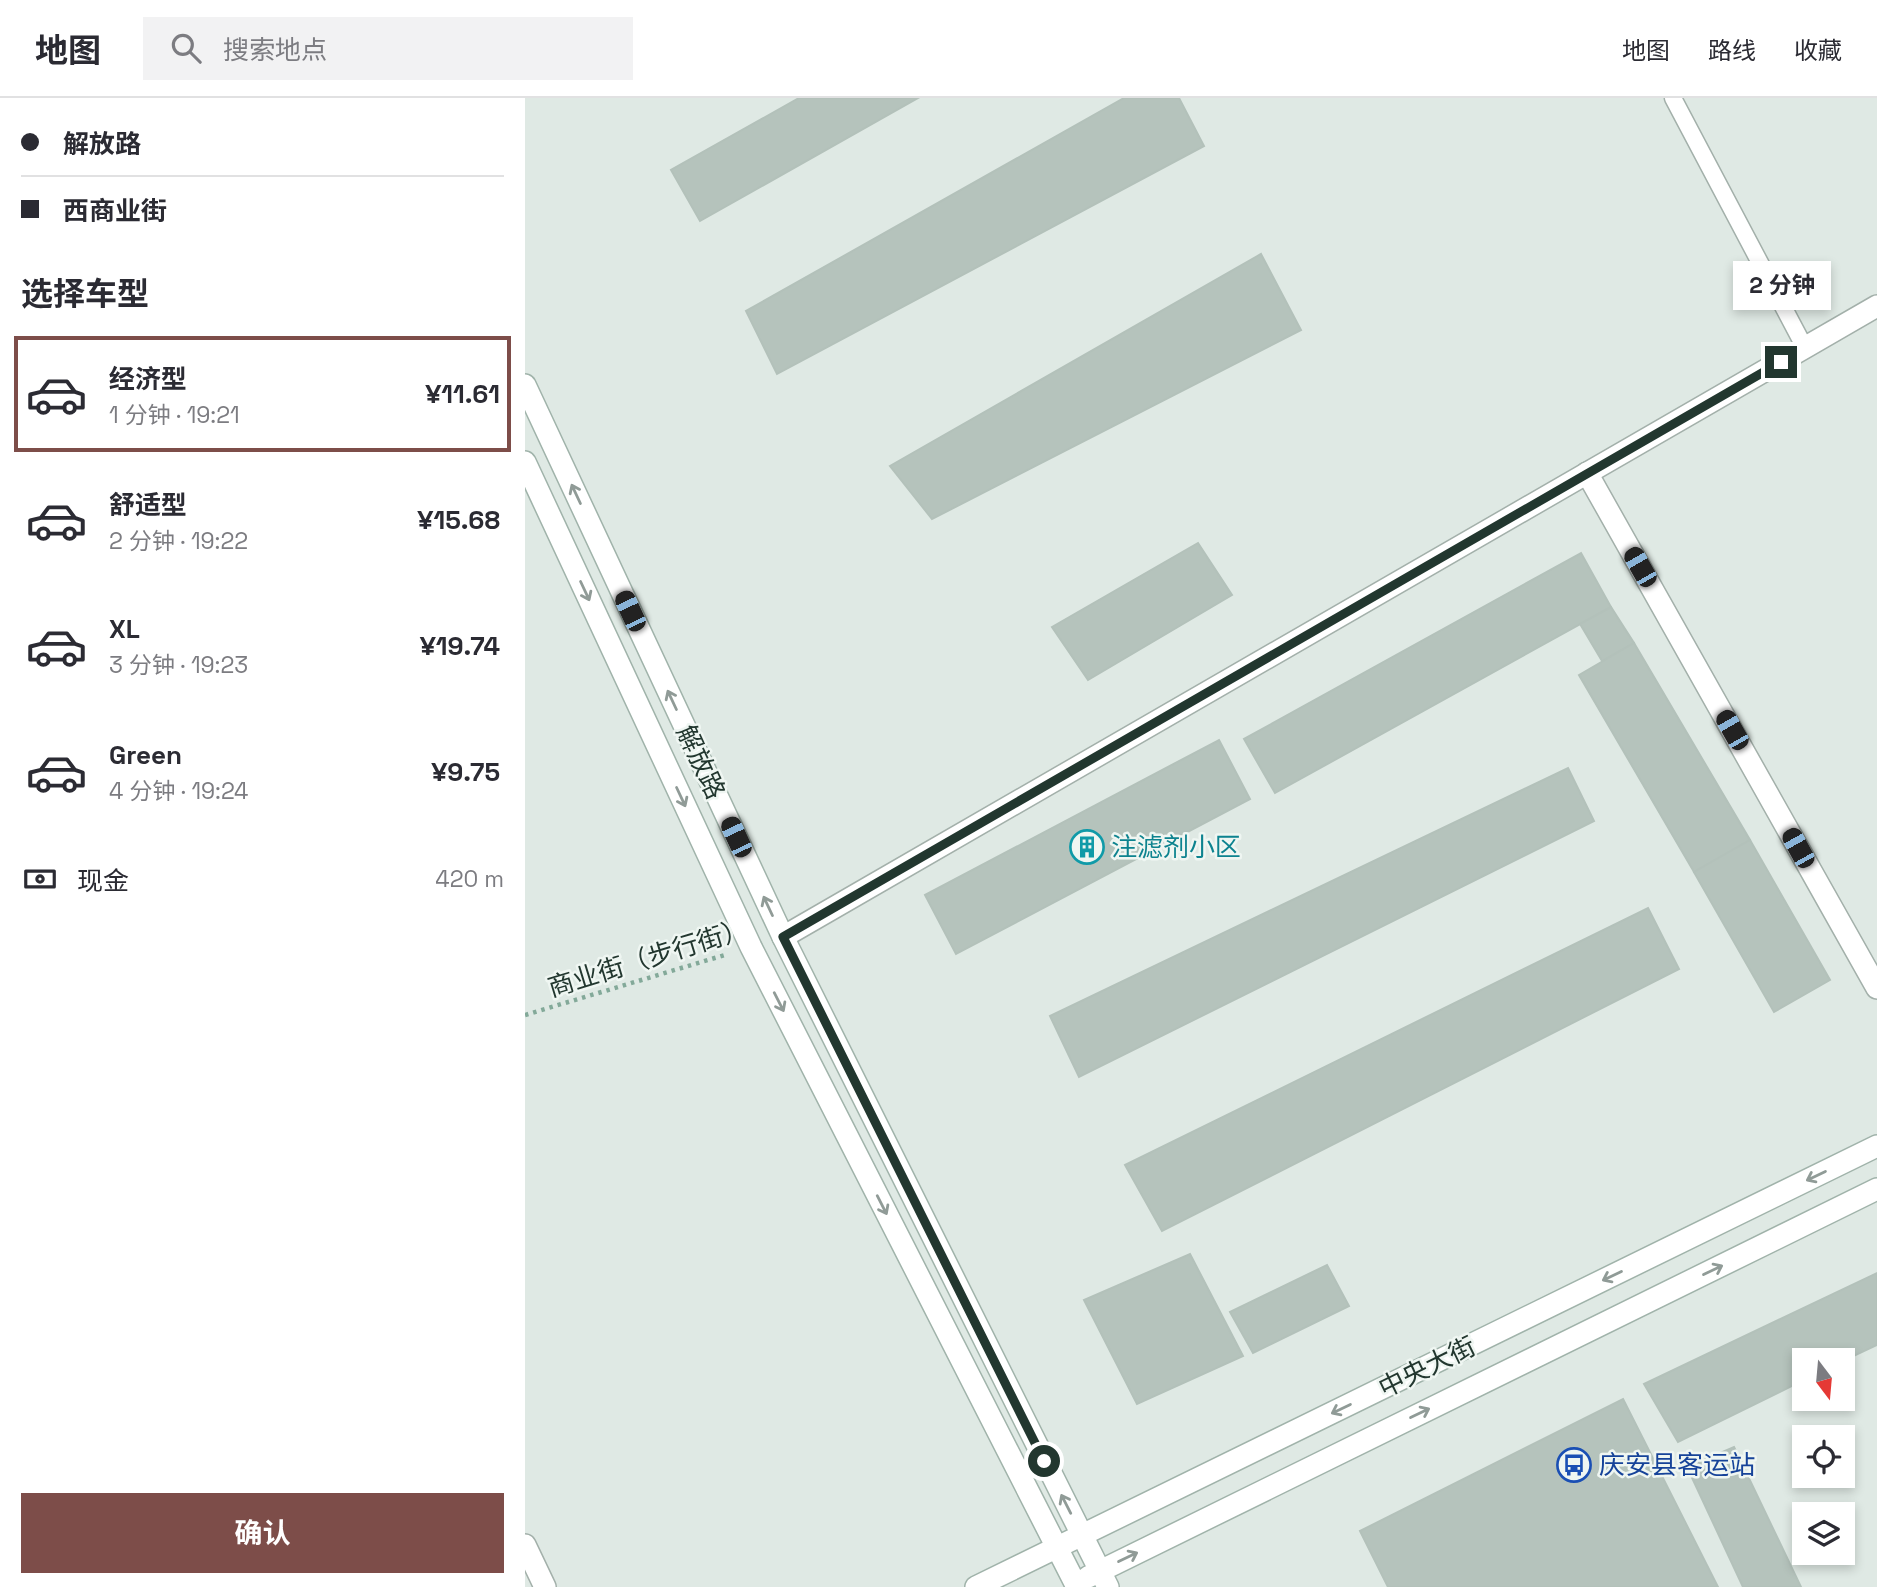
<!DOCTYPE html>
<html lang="zh">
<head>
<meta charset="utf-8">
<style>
  :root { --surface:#fff; --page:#f2f2f3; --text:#2b2b33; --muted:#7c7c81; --line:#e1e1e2; --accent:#7d4d49 }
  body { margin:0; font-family:"Space Grotesk","Noto Sans SC",sans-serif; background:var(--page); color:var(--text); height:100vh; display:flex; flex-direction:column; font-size:26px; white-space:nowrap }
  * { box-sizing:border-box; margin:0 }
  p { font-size:23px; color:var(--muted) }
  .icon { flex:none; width:38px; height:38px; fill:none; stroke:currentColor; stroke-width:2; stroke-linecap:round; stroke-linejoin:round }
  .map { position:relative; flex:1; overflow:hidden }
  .details { display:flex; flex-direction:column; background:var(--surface); width:525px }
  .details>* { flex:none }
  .banner { display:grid; align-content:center; height:154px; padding:0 21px; background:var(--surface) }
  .needle { width:46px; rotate:164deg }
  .tools { position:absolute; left:1267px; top:1250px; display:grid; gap:14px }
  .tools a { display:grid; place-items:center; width:63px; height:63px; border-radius:0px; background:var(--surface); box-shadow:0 4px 10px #0003; font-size:35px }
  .end { position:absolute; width:32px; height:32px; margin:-16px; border:9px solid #22372f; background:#fff; box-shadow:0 0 0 4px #fff }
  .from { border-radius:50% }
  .bubble { position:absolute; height:49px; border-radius:0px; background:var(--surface); box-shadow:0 4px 10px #0003; font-size:23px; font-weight:700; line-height:49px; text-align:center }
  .car { position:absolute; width:21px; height:42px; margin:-21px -10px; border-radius:9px; box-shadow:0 0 5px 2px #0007; background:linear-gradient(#222 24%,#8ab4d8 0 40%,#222 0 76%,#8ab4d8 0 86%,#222 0) }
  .banner b { display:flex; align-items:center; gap:24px; height:66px; font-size:26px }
  .banner b+b { border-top:2px solid var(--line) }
  .banner i { width:18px; height:18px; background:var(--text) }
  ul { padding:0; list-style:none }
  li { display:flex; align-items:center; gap:21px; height:116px; margin:0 14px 10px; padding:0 7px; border:4px solid transparent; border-radius:0px }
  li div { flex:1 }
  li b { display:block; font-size:26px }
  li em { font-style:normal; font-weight:700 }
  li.selected { border-color:var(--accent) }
  li>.icon { width:63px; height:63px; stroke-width:1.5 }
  h2 { padding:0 21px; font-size:32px; line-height:84px }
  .pay { display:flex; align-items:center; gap:18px; height:77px; padding:0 21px; font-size:26px }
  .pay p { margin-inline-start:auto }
  .primary-button { display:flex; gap:14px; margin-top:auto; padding:14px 21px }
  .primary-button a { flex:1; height:80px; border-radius:0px; background:var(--accent); color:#fff; font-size:28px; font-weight:700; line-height:80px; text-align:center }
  header { display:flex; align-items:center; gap:42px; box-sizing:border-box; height:98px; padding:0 35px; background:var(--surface); border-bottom:2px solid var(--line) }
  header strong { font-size:33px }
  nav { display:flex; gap:38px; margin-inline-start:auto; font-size:24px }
  .search { width:490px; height:63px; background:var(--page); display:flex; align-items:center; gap:18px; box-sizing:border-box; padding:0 24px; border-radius:0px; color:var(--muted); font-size:26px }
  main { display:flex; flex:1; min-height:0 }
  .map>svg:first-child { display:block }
  .building { fill:#b5c3bc; stroke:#b3c1ba; stroke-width:2 }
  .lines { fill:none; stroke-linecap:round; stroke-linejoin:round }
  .lane-casing { stroke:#a3b0aa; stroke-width:19 }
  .street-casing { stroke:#a3b0aa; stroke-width:24 }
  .secondary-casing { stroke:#a0b3aa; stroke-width:24 }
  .path { stroke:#83a999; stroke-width:4.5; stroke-dasharray:3.5 5; stroke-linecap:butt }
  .lane { stroke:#fff; stroke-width:16 }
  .street { stroke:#fff; stroke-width:21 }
  .secondary { stroke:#fff; stroke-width:21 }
  .oneway { stroke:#909b97 }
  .route { stroke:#22372f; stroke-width:9 }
  .labels { text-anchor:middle; stroke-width:5; stroke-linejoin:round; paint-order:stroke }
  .street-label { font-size:26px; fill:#22372f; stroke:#eff6f2 }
  .culture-label { font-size:26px; fill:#0d838f; stroke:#eff6f2; text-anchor:start }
  .transit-label { font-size:26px; fill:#164399; stroke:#eff6f2; text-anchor:start }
</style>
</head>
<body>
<header>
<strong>地图</strong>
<div class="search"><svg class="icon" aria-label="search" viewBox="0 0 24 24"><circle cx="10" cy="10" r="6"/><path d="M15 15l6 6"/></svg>搜索地点</div>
<nav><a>地图</a><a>路线</a><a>收藏</a></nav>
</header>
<main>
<section class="details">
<div class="banner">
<b><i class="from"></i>解放路</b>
<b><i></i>西商业街</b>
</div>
<h2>选择车型</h2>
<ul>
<li class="selected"><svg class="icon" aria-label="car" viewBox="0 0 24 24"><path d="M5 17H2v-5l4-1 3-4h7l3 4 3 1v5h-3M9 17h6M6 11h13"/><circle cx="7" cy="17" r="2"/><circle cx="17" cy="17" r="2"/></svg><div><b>经济型</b><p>1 分钟 · 19:21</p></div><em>¥11.61</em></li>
<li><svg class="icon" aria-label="car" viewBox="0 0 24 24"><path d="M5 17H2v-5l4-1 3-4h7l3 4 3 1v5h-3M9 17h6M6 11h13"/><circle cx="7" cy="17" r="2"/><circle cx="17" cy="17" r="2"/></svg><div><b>舒适型</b><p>2 分钟 · 19:22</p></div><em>¥15.68</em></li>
<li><svg class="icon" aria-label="car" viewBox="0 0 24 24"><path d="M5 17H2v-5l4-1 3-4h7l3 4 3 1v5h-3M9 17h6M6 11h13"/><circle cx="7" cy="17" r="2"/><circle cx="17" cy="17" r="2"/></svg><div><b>XL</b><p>3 分钟 · 19:23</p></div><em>¥19.74</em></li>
<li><svg class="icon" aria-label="car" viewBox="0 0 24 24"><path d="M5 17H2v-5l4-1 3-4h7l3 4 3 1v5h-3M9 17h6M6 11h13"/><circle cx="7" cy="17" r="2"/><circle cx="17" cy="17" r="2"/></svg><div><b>Green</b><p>4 分钟 · 19:24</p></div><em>¥9.75</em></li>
</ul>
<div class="pay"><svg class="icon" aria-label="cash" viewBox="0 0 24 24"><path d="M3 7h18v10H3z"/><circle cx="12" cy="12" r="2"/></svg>现金<p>420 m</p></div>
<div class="primary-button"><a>确认</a></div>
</section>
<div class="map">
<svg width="1352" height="1489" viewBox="0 0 1352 1489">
  <rect width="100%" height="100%" fill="#dfe9e4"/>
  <g class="building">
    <polygon points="274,0 393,0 175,123 146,72"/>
    <polygon points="599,0 654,0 679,48 252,276 221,213"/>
    <polygon points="736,156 776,232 407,421 365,368"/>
    <polygon points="673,445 707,497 563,582 527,529"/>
    <polygon points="1056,455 1086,509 750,695 719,641"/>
    <polygon points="1086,509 1109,545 1077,563 1055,526"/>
    <polygon points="1109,545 1225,742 1169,774 1054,577"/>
    <polygon points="694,642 725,701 431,856 400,797"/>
    <polygon points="1043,670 1069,723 554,979 525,918"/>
    <polygon points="1225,742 1305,882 1249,914 1169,774"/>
    <polygon points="1123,810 1154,871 637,1133 600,1067"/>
    <polygon points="665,1156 718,1258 612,1306 559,1202"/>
    <polygon points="802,1167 824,1208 728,1255 705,1214"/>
    <polygon points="1352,1175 1352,1247 1318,1263 1318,1262 1279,1262 1279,1282 1153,1344 1119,1286"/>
    <polygon points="1098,1301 1193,1489 863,1489 835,1433"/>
    <polygon points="1209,1349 1276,1489 1218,1489 1162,1369"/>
  </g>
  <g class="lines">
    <g class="lane-casing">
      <polyline id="lane" points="1148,0 1280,250"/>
    </g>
    <g class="street-casing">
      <g id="street">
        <polyline points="1062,375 1352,890"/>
        <polyline points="258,839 1352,208"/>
        <polyline points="0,1447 20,1489"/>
      </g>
    </g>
    <g class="secondary-casing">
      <g id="secondary">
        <polyline points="0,287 258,839 583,1489"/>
        <polyline points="0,364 226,849 552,1489"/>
        <polyline points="563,1479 1352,1091"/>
        <polyline points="451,1489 1352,1048"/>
      </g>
    </g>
    <polyline class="path" points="0,917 203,856"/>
    <use href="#lane" class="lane"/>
    <use href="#street" class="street"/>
    <use href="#secondary" class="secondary"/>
  </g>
  <defs><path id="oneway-shaft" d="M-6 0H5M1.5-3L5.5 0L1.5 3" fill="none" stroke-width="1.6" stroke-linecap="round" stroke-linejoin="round" transform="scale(1.75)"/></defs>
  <g class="oneway">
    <use href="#oneway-shaft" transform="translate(51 396) rotate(-115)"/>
    <use href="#oneway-shaft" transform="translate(60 493) rotate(65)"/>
    <use href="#oneway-shaft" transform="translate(147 602) rotate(-115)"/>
    <use href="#oneway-shaft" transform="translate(156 699) rotate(65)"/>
    <use href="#oneway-shaft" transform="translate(243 808) rotate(-115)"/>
    <use href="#oneway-shaft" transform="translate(254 904) rotate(63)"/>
    <use href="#oneway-shaft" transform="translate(1291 1078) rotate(154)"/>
    <use href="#oneway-shaft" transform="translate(357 1107) rotate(63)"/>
    <use href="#oneway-shaft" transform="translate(1188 1172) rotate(-26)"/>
    <use href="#oneway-shaft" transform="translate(1087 1178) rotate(154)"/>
    <use href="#oneway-shaft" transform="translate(816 1311) rotate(154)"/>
    <use href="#oneway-shaft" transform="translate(895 1315) rotate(-26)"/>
    <use href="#oneway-shaft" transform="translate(541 1406) rotate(-117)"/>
    <use href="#oneway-shaft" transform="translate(603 1459) rotate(-26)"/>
  </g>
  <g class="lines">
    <polyline class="route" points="519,1363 258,839 1256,264"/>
  </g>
  <defs>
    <g id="building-ring" transform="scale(1.75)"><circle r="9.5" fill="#eff6f2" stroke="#0f9aa8" stroke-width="1.5"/><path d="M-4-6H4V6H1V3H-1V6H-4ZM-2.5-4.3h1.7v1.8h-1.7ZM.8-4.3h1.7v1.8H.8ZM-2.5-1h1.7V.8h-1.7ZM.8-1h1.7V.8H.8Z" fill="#0f9aa8"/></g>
    <g id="bus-ring" transform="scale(1.75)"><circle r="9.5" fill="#eff6f2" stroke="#1a4fb4" stroke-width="1.5"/><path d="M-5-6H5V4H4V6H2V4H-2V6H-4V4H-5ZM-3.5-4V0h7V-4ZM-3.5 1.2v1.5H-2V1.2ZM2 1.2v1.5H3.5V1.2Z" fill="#1a4fb4"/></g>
  </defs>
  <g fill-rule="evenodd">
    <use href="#building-ring" x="562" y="749"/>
    <use href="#bus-ring" x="1049" y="1367"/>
  </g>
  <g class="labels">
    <g class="street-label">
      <text transform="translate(176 664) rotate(65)" y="9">解放路</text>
      <text transform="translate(123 860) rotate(-17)" y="9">商业街（步行街）</text>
      <text transform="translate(902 1269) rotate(-26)" y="9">中央大街</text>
    </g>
    <g class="culture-label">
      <text x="586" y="758">注滤剂小区</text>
    </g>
    <g class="transit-label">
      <text x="1074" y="1376">庆安县客运站</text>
    </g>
  </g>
</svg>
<div class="tools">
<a><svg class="needle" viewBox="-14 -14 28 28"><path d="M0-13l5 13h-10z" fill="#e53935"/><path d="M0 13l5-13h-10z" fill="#7c7c81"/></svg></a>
<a><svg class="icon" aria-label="locate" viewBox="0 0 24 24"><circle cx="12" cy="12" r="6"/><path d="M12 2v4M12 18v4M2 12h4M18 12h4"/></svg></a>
<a><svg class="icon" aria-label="layers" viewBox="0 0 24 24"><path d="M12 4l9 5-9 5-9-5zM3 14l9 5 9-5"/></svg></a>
</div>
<i class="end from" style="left:519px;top:1363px"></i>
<i class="end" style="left:1256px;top:264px"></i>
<div class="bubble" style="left:1208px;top:163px;width:98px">2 分钟</div>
<i class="car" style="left:1115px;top:469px;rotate:330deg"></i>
<i class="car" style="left:105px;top:513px;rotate:335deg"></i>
<i class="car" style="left:1207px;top:632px;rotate:330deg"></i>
<i class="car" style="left:211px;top:739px;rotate:335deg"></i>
<i class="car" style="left:1273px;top:750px;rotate:331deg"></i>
</div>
</main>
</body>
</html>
